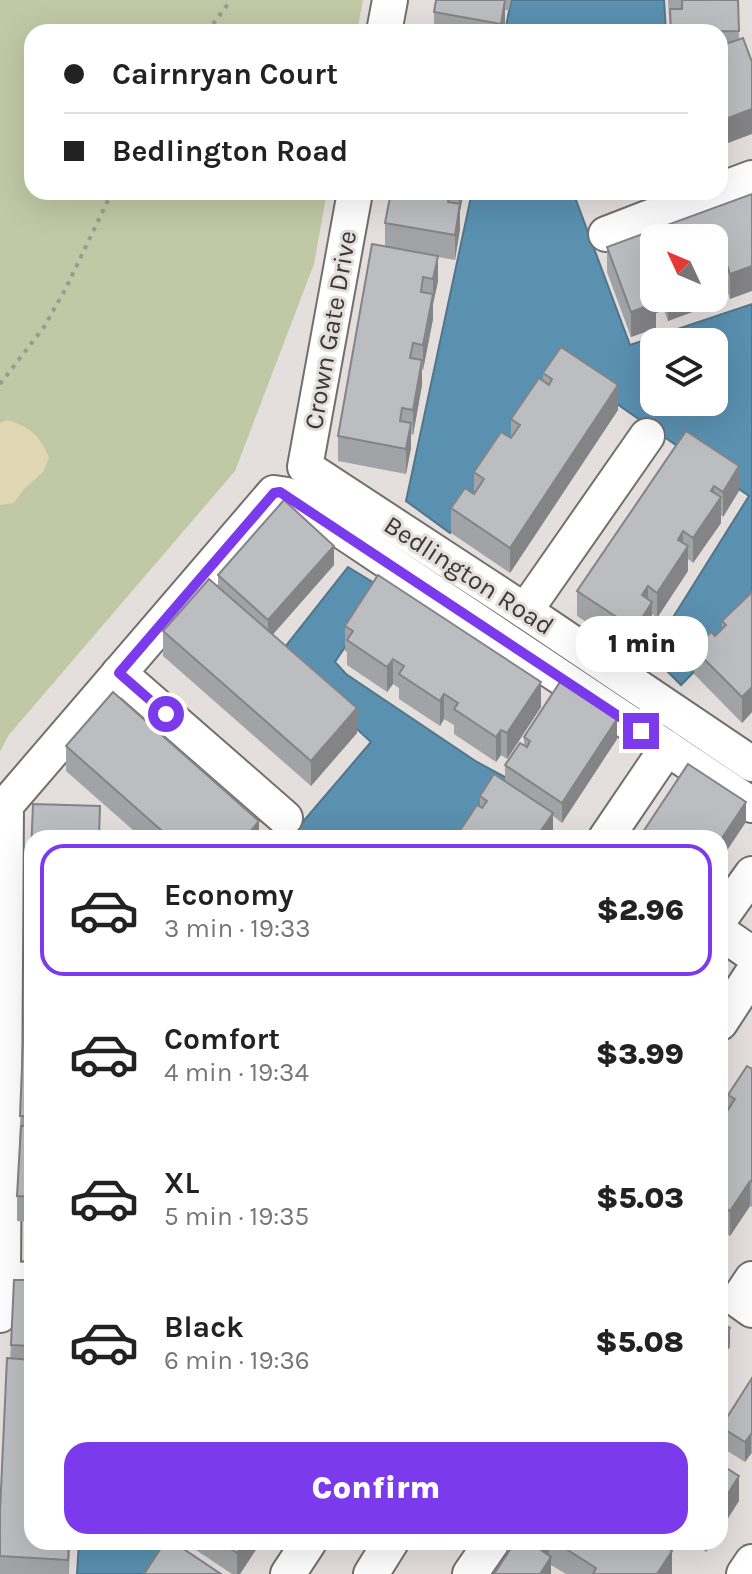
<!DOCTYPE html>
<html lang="en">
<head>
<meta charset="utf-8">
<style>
  :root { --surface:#fff; --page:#f2f2f2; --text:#222; --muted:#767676; --line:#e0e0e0; --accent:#7c3aed }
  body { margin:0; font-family:Karla,sans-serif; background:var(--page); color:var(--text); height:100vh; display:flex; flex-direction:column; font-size:30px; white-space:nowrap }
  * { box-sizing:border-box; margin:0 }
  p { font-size:26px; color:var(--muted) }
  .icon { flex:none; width:44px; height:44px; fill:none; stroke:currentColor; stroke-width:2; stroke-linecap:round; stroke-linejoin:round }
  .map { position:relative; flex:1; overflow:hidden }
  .drawer { position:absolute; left:24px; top:830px; width:704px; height:720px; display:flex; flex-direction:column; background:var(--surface); border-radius:24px; box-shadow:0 8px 32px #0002 }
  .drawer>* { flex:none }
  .hud { position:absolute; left:24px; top:24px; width:704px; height:176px; border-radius:24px; box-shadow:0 8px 32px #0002; display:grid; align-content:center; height:176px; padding:0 40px; background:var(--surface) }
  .needle { width:52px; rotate:314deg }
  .tools { position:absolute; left:640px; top:224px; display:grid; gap:16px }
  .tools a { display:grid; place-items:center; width:88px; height:88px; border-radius:16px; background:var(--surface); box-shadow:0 8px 32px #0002; font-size:40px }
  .end { position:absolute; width:36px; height:36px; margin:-18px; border:10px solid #7c3aed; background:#fff; box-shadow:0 0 0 4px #fff }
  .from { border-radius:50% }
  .bubble { position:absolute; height:56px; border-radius:24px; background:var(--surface); box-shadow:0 8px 32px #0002; font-size:26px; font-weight:800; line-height:56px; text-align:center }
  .hud b { display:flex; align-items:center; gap:28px; height:76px; font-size:30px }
  .hud b+b { border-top:2px solid var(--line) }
  .hud i { width:20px; height:20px; background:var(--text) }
  ul { padding:14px 0 0; list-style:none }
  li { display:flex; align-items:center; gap:24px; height:132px; margin:0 16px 12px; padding:0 24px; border:4px solid transparent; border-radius:24px }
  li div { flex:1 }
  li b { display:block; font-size:30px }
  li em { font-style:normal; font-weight:800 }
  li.selected { border-color:var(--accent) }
  li>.icon { width:72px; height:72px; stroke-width:1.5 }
  .button { display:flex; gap:16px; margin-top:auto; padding:16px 40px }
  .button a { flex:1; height:92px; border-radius:24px; background:var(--accent); color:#fff; font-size:32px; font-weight:800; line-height:92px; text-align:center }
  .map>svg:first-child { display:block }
  .green { fill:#c1c8a5 }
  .sand { fill:#e1d7b2 }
  .water { fill:#5a90b0; stroke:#51768c; stroke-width:2; fill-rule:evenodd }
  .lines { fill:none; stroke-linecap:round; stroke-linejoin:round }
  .minor-casing { stroke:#736f6d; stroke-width:38 }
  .path { stroke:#9b9896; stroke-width:4; stroke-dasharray:4 6; stroke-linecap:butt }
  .minor { stroke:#fff; stroke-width:34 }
  .wall { fill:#a2a3a6 }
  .shaded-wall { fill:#848487 }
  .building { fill:#bcbdc1; stroke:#848487; stroke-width:2 }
  .route { stroke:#7c3aed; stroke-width:10 }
  .labels { text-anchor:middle; stroke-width:6; stroke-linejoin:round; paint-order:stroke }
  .street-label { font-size:26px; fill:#3b3938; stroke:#e4dfdd }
</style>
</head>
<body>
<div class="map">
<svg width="752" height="1574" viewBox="0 0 752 1574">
  <rect width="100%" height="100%" fill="#e4dfdd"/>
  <polygon class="green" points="0,0 363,0 357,32 32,32 32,192 327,192 314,264 235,471 8,736 0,752"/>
  <path class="sand" d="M7,420C30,427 40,435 49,458L43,472L24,489L14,503L0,505V423Z"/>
  <g class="water">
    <polygon points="511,0 664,0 666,32 505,32"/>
    <path d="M472,192H573L630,345L752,304V613L681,685L650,654L749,496L561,365L450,533L406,501ZM654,342H714V402H654Z"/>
    <polygon points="348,567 384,589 335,662 346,674 477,762 507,778 468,838 289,838 371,742 278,656"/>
    <polygon points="79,1542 173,1542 153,1574 77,1574"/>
  </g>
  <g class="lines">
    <g class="minor-casing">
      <g id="minor">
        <polyline points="384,32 390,0"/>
        <polyline points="720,190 752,178"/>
        <polyline points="355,192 305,467 525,611 752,764"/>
        <polyline points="606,234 715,192"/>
        <polyline points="525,611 647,436"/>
        <polyline points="119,673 285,818"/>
        <polyline points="606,838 667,748"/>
        <polyline points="720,919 752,874"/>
        <polyline points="720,932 752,954"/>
        <polyline points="720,1023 752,974"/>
        <polyline points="752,1279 738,1300 752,1310"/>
        <polyline points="3,1281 32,1279"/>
        <polyline points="0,1315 3,1281 6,805 274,493 287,495 309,509 752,805"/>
        <polyline points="288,1574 309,1542"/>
        <polyline points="371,1574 391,1542"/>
        <polyline points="470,1574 492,1542"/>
        <polyline points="744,1574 752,1562"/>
      </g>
    </g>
    <g class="path">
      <polyline points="207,32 231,0"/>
      <polyline points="0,384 44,327 66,288 112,192"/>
    </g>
    <use href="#minor" class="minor"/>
  </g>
  <g class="wall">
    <polygon points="436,0 511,0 509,10 505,10 504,32 434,32 434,12"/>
    <polygon points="668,0 738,0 739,39 720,146 720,32 670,32"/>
    <polygon points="391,192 464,192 460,211 460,229 455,260 438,257 438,281 433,304 433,319 423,370 422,370 422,385 413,435 411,434 411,448 406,474 338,461 338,436 385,246 385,223"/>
    <polygon points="752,194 730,299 726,287 654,238 654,298 714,298 714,304 668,321 664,310 656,313 656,328 631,337 607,272 607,247"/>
    <polygon points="543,373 618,410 510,573 451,533 451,508 474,494 474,472 511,438 511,419 543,381"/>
    <polygon points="686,431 739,491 723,517 721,515 721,523 693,563 688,559 688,571 657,618 652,614 652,627 635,654 577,616 577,591"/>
    <polygon points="334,565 273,634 357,733 311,786 163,656 163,631 218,586 218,575"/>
    <polygon points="752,592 752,712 742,723 694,674 694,649 715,636 722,628 722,621"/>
    <polygon points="345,626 541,707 507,759 501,755 496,762 454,734 454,725 444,719 440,726 399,699 399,688 393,684 387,692 347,665 347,652 345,651"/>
    <polygon points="524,737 617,739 562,823 553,816 553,838 480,807 480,796 505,781 505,765 524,746"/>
    <polygon points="66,746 259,838 142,838 66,771"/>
    <polygon points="33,804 100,806 100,838 32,838 32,1222 17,1221 17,1196 29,920"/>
    <polygon points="752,1069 752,1207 750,1206 730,1236 720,1230 720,1122 728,1109 728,1095"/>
    <polygon points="32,1280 32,1542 70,1542 69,1574 0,1574 0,1511 11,1345"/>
    <polygon points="752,1378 752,1453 745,1462 721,1447 721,1427"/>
    <polygon points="187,1542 261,1542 240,1574 232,1574 187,1544"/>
    <polygon points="515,1542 658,1542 672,1574 566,1574 551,1565 551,1574"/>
    <polygon points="691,1542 713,1542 706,1552"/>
  </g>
  <g class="shaded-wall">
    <polygon points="505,0 505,25 504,32 501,32 501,24"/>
    <polygon points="752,109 752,134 720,146 720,121"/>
    <polygon points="459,192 464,192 460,211 460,229 455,260 455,235 459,213"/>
    <polygon points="583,192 597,192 583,197"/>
    <polygon points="438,256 438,281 433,304 433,279"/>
    <polygon points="726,262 726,287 714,291 714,266"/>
    <polygon points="752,266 752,291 730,299 730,274"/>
    <polygon points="654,288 654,298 664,298 664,310 656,313 656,328 631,337 631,312 651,289"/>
    <polygon points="433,294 433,319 423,370 423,345"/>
    <polygon points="668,298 714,298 714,304 668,321"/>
    <polygon points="422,360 422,385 413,435 413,410"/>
    <polygon points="618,385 618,410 510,573 510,548"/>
    <polygon points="411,423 411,448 406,474 406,449"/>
    <polygon points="739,466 739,491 723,517 723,492"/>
    <polygon points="714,486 714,507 721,497 721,523 693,563 693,538 711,491"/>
    <polygon points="683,531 683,553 688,546 688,571 657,618 657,593 678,540"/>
    <polygon points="334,546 334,565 268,640 268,620"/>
    <polygon points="648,586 648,609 652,602 652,627 635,654 635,629 642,595"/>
    <polygon points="393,659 393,684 387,692 387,667"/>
    <polygon points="541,682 541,707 507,759 507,733"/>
    <polygon points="752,687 752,712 742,723 742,697"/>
    <polygon points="444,694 444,719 440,726 440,701"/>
    <polygon points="357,708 357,733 311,786 311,761"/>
    <polygon points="617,719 617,739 562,823 562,803"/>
    <polygon points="501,730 501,755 496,762 496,737"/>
    <polygon points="746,802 746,822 720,861 720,841"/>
    <polygon points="553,813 553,838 536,838"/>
    <polygon points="259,821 259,838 245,838"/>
    <polygon points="750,1181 750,1206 730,1236 730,1211"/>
    <polygon points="730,1328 730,1347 720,1361 720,1342"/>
    <polygon points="751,1433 751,1453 745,1462 745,1442"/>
    <polygon points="739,1476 739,1501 720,1531 720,1506"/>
    <polygon points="69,1542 70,1542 68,1574"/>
    <polygon points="244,1542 261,1542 240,1574 237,1574 237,1553"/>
    <polygon points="546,1542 549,1542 549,1561 551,1557 551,1574 540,1574 541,1550"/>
    <polygon points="706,1542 713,1542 706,1552"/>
    <polygon points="672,1551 672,1574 657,1574"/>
  </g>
  <g class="building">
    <polygon points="436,0 505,0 501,24 434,12"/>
    <polygon points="682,0 738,0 739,31 671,32 670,9 682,9"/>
    <polygon points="743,38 752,62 752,109 720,121 720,61 724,60 720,46"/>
    <polygon points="391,192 459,192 459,196 449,194 448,202 460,204 455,235 385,223"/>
    <polygon points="752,194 752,266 730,274 726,262 714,266 714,238 654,238 654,288 651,289 656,303 631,312 607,247"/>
    <polygon points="372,244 438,256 433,279 423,277 421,292 433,294 423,345 413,343 410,358 422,360 413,410 402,408 400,421 411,423 406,449 338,436"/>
    <polygon points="561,347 618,385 510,548 451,508 465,488 474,494 484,479 474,472 501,432 511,438 520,425 511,419 539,378 549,385 552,379 543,373"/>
    <polygon points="686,431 739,466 723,492 714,486 711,491 721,497 693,538 683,531 678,540 688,546 657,593 648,586 642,595 652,602 635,629 577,591"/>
    <polygon points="284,500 334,546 268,620 218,575"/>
    <polygon points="378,575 541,682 507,733 501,730 496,737 454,709 458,703 444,694 440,701 399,674 404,666 393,659 387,667 347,640 353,631 345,626"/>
    <polygon points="209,579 357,708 311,761 163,631"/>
    <polygon points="752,592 752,687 742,697 694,649 711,632 715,636 726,625 722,621"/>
    <polygon points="560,682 617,719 562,803 505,765 520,743 527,747 530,741 524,737"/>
    <polygon points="113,692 259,821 245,838 170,838 66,746"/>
    <polygon points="688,764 746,802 720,841 720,838 639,838"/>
    <polygon points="494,774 553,813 536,838 455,838 477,805 482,808 487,801 480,796"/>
    <polygon points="33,804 100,806 99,838 32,838 32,902 29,902"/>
    <polygon points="28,920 32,920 32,1117 20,1116"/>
    <polygon points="747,1066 752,1069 752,1182 750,1181 730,1211 720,1204 720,1122 735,1099 728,1095"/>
    <polygon points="21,1126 32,1126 32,1197 17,1196"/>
    <polygon points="14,1280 32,1280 32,1346 11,1345"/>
    <polygon points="720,1321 730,1328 720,1342"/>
    <polygon points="7,1358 32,1360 32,1542 69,1542 68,1560 0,1556 0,1511"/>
    <polygon points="752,1378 752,1433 745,1442 721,1427"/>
    <polygon points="720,1464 739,1476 720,1506"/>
    <polygon points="165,1542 173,1542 221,1574 144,1574"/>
    <polygon points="221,1542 244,1542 237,1553"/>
    <polygon points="515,1542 530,1542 534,1545 536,1542 546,1542 541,1550 551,1557 540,1574 494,1574"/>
    <polygon points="555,1542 658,1542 672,1551 657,1574 593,1574 596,1568"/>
  </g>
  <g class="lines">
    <polyline class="route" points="166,714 119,673 274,493 280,492 641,731"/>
  </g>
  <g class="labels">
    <g class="street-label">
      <text transform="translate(330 330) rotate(-80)" y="9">Crown Gate Drive</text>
      <text transform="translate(469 575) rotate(33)" y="9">Bedlington Road</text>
    </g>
  </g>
</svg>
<div class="tools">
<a><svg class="needle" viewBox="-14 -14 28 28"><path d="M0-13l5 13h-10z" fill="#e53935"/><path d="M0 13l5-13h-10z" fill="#767676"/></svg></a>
<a><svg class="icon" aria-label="layers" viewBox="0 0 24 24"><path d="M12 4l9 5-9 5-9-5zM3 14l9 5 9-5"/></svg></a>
</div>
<i class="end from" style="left:166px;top:714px"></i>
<i class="end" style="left:641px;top:731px"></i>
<div class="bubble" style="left:576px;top:616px;width:132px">1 min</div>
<div class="hud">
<b><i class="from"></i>Cairnryan Court</b>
<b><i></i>Bedlington Road</b>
</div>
<section class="drawer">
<ul>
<li class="selected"><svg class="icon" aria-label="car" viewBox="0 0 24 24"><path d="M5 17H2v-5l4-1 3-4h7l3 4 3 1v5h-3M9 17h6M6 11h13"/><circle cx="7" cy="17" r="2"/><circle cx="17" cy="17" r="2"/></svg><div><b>Economy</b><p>3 min · 19:33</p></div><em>$2.96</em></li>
<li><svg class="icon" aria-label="car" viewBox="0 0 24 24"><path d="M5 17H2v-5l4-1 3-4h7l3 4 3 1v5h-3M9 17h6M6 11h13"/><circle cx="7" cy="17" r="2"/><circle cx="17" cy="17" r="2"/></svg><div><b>Comfort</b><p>4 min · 19:34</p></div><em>$3.99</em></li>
<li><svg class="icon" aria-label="car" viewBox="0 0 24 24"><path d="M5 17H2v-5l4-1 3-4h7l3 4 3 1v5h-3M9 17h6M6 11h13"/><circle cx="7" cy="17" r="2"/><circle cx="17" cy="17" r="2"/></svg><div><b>XL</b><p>5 min · 19:35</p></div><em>$5.03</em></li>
<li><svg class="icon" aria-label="car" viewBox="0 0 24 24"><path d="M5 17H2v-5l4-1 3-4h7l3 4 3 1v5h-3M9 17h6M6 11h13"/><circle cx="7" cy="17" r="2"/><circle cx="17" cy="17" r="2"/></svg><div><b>Black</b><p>6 min · 19:36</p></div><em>$5.08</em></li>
</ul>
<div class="button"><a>Confirm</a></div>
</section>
</div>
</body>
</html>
